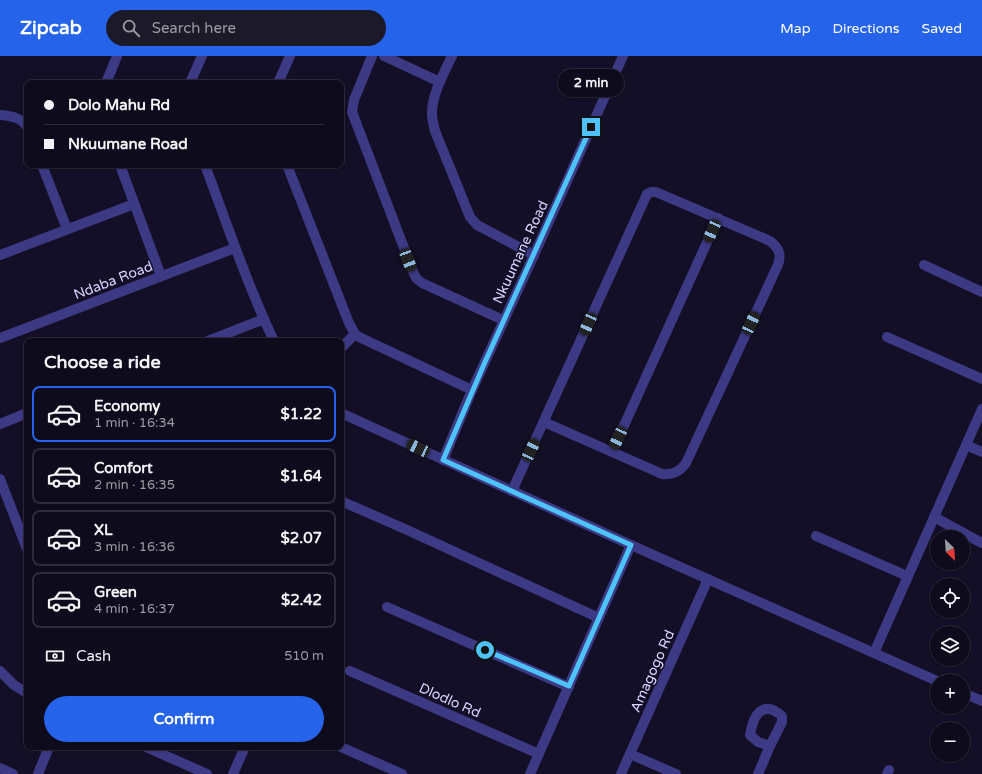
<!DOCTYPE html>
<html lang="en">
<head>
<meta charset="utf-8">
<style>
  :root { --surface:#0e0b1c; --page:#1c1929; --text:#f1f3f6; --muted:#9b9ba3; --line:#2e2b3b; --accent:#2563eb }
  body { margin:0; font-family:"Varela Round",sans-serif; background:var(--page); color:var(--text); height:100vh; display:flex; flex-direction:column; font-size:15px; white-space:nowrap }
  * { box-sizing:border-box; margin:0 }
  p { font-size:13px; color:var(--muted) }
  .icon { flex:none; width:22px; height:22px; fill:none; stroke:currentColor; stroke-width:2; stroke-linecap:round; stroke-linejoin:round }
  .map { position:relative; flex:1; overflow:hidden }
  .side { position:absolute; left:24px; top:282px; width:320px; height:412px; display:flex; flex-direction:column; background:var(--surface); border-radius:8px; box-shadow:0 1px 3px #0004,0 0 0 1px var(--line) }
  .side>* { flex:none }
  .banner { position:absolute; left:24px; top:24px; width:320px; height:88px; border-radius:8px; box-shadow:0 1px 3px #0004,0 0 0 1px var(--line); display:grid; align-content:center; height:88px; padding:0 20px; background:var(--surface) }
  .needle { width:26px; rotate:155deg }
  .buttons { position:absolute; left:930px; top:474px; display:grid; gap:8px }
  .buttons a { display:grid; place-items:center; width:40px; height:40px; border-radius:50%; background:var(--surface); box-shadow:0 1px 3px #0004,0 0 0 1px var(--line); font-size:20px }
  .end { position:absolute; width:18px; height:18px; margin:-9px; border:5px solid #4fc3f7; background:#111; box-shadow:0 0 0 2px #111 }
  .from { border-radius:50% }
  .bubble { position:absolute; height:28px; border-radius:14px; background:var(--surface); box-shadow:0 1px 3px #0004,0 0 0 1px var(--line); font-size:13px; font-weight:700; line-height:28px; text-align:center }
  .car { position:absolute; width:12px; height:24px; margin:-12px -6px; border-radius:5px; box-shadow:0 0 3px 1px #0007; background:linear-gradient(#222 24%,#8ab4d8 0 40%,#222 0 76%,#8ab4d8 0 86%,#222 0) }
  .banner b { display:flex; align-items:center; gap:14px; height:38px; font-size:15px }
  .banner b+b { border-top:1px solid var(--line) }
  .banner i { width:10px; height:10px; background:var(--text) }
  ul { padding:0; list-style:none }
  li { display:flex; align-items:center; gap:12px; height:56px; margin:0 8px 6px; padding:0 12px; border:2px solid var(--line); border-radius:8px }
  li div { flex:1 }
  li b { display:block; font-size:15px }
  li em { font-style:normal; font-weight:700 }
  li.on { border-color:var(--accent) }
  li>.icon { width:36px; height:36px; stroke-width:1.5 }
  h2 { padding:0 20px; font-size:18px; line-height:48px }
  .pay { display:flex; align-items:center; gap:10px; height:44px; padding:0 20px; font-size:15px }
  .pay p { margin-inline-start:auto }
  .button { display:flex; gap:8px; margin-top:auto; padding:8px 20px }
  .button a { flex:1; height:46px; border-radius:24px; background:var(--accent); color:#fff; font-size:16px; font-weight:700; line-height:46px; text-align:center }
  header { display:flex; align-items:center; gap:24px; box-sizing:border-box; height:56px; padding:0 20px; background:var(--accent); color:#fff }
  header strong { font-size:19px }
  nav { display:flex; gap:22px; margin-inline-start:auto; font-size:14px }
  .search { width:280px; height:36px; background:var(--page); display:flex; align-items:center; gap:10px; box-sizing:border-box; padding:0 14px; border-radius:22px; color:var(--muted); font-size:15px }
  .map>svg:first-child { display:block }
  .lines { fill:none; stroke-linecap:round; stroke-linejoin:round }
  .minor { stroke:#3d3a85; stroke-width:10 }
  .route { stroke:#4fc3f7; stroke-width:5 }
  .labels { text-anchor:middle; stroke-width:3; stroke-linejoin:round; paint-order:stroke }
  .street-label { font-size:14px; fill:#d9d4ff; stroke:#130f26 }
</style>
</head>
<body>
<header>
<strong>Zipcab</strong>
<div class="search"><svg class="icon" aria-label="search" viewBox="0 0 24 24"><circle cx="10" cy="10" r="6"/><path d="M15 15l6 6"/></svg>Search here</div>
<nav><a>Map</a><a>Directions</a><a>Saved</a></nav>
</header>
<div class="map">
<svg width="982" height="718" viewBox="0 0 982 718">
  <rect width="100%" height="100%" fill="#130f26"/>
  <g class="lines">
    <g class="minor">
      <polyline points="372,0 354,44 352,56 414,218 416,222 422,227 503,264"/>
      <polyline points="384,0 440,26"/>
      <path d="M452,0C444,17 431,40 432,59C432,64 434,70 435,75L470,161L477,169L534,199"/>
      <polyline points="106,27 117,0"/>
      <polyline points="190,27 202,0"/>
      <polyline points="278,27 290,0"/>
      <path d="M0,59C11,60 21,61 27,71"/>
      <polyline points="42,109 67,173"/>
      <polyline points="120,109 161,220"/>
      <path d="M205,109C227,168 247,228 274,285"/>
      <polyline points="287,109 349,267 355,278 359,281 472,334"/>
      <polyline points="0,199 134,148"/>
      <polyline points="924,209 982,236"/>
      <polyline points="887,281 982,323"/>
      <polyline points="0,282 235,192"/>
      <polyline points="208,285 264,263"/>
      <polyline points="341,292 355,278"/>
      <polyline points="341,357 631,489 937,625"/>
      <polyline points="0,368 27,357"/>
      <polyline points="966,389 982,396"/>
      <polyline points="612,396 718,162"/>
      <polyline points="443,404 472,334 534,199 623,0"/>
      <polyline points="0,423 27,493"/>
      <path d="M512,435L647,138L651,136H656L770,185C780,193 782,200 777,211L686,407C679,416 673,419 662,418L544,366"/>
      <polyline points="341,445 405,473 599,562"/>
      <polyline points="934,461 982,487"/>
      <polyline points="816,480 907,520"/>
      <polyline points="387,551 569,631"/>
      <polyline points="874,597 982,353"/>
      <polyline points="0,615 14,629 27,637"/>
      <polyline points="350,615 539,698"/>
      <polyline points="963,637 982,645"/>
      <polyline points="146,691 207,718"/>
      <polyline points="341,691 402,718"/>
      <polyline points="630,698 676,718"/>
      <polyline points="0,712 13,718"/>
      <polyline points="38,718 49,691"/>
      <polyline points="233,718 245,691"/>
      <polyline points="530,718 631,489"/>
      <polyline points="621,718 708,523"/>
      <path d="M758,718L770,690L782,666V660C762,643 753,660 750,679L758,686L770,690"/>
      <polyline points="887,718 889,714"/>
    </g>
  </g>
  <g class="lines">
    <polyline class="route" points="485,594 569,630 631,489 443,404 485,306 591,71"/>
  </g>
  <g class="labels">
    <g class="street-label">
      <text transform="translate(520 196) rotate(-65)" y="5">Nkuumane Road</text>
      <text transform="translate(113 224) rotate(-21)" y="5">Ndaba Road</text>
      <text transform="translate(652 615) rotate(-66)" y="5">Amagogo Rd</text>
      <text transform="translate(450 644) rotate(24)" y="5">Dlodlo Rd</text>
    </g>
  </g>
</svg>
<div class="buttons">
<a><svg class="needle" viewBox="-14 -14 28 28"><path d="M0-13l5 13h-10z" fill="#e53935"/><path d="M0 13l5-13h-10z" fill="#9b9ba3"/></svg></a>
<a><svg class="icon" aria-label="locate" viewBox="0 0 24 24"><circle cx="12" cy="12" r="6"/><path d="M12 2v4M12 18v4M2 12h4M18 12h4"/></svg></a>
<a><svg class="icon" aria-label="layers" viewBox="0 0 24 24"><path d="M12 4l9 5-9 5-9-5zM3 14l9 5 9-5"/></svg></a>
<a>+</a>
<a>−</a>
</div>
<i class="end from" style="left:485px;top:594px"></i>
<i class="end" style="left:591px;top:71px"></i>
<div class="bubble" style="left:558px;top:13px;width:66px">2 min</div>
<i class="car" style="left:712px;top:175px;rotate:204deg"></i>
<i class="car" style="left:408px;top:204px;rotate:159deg"></i>
<i class="car" style="left:751px;top:267px;rotate:25deg"></i>
<i class="car" style="left:588px;top:268px;rotate:204deg"></i>
<i class="car" style="left:618px;top:382px;rotate:205deg"></i>
<i class="car" style="left:418px;top:392px;rotate:295deg"></i>
<i class="car" style="left:531px;top:394px;rotate:25deg"></i>
<div class="banner">
<b><i class="from"></i>Dolo Mahu Rd</b>
<b><i></i>Nkuumane Road</b>
</div>
<section class="side">
<h2>Choose a ride</h2>
<ul>
<li class="on"><svg class="icon" aria-label="car" viewBox="0 0 24 24"><path d="M5 17H2v-5l4-1 3-4h7l3 4 3 1v5h-3M9 17h6M6 11h13"/><circle cx="7" cy="17" r="2"/><circle cx="17" cy="17" r="2"/></svg><div><b>Economy</b><p>1 min · 16:34</p></div><em>$1.22</em></li>
<li><svg class="icon" aria-label="car" viewBox="0 0 24 24"><path d="M5 17H2v-5l4-1 3-4h7l3 4 3 1v5h-3M9 17h6M6 11h13"/><circle cx="7" cy="17" r="2"/><circle cx="17" cy="17" r="2"/></svg><div><b>Comfort</b><p>2 min · 16:35</p></div><em>$1.64</em></li>
<li><svg class="icon" aria-label="car" viewBox="0 0 24 24"><path d="M5 17H2v-5l4-1 3-4h7l3 4 3 1v5h-3M9 17h6M6 11h13"/><circle cx="7" cy="17" r="2"/><circle cx="17" cy="17" r="2"/></svg><div><b>XL</b><p>3 min · 16:36</p></div><em>$2.07</em></li>
<li><svg class="icon" aria-label="car" viewBox="0 0 24 24"><path d="M5 17H2v-5l4-1 3-4h7l3 4 3 1v5h-3M9 17h6M6 11h13"/><circle cx="7" cy="17" r="2"/><circle cx="17" cy="17" r="2"/></svg><div><b>Green</b><p>4 min · 16:37</p></div><em>$2.42</em></li>
</ul>
<div class="pay"><svg class="icon" aria-label="cash" viewBox="0 0 24 24"><path d="M3 7h18v10H3z"/><circle cx="12" cy="12" r="2"/></svg>Cash<p>510 m</p></div>
<div class="button"><a>Confirm</a></div>
</section>
</div>
</body>
</html>
